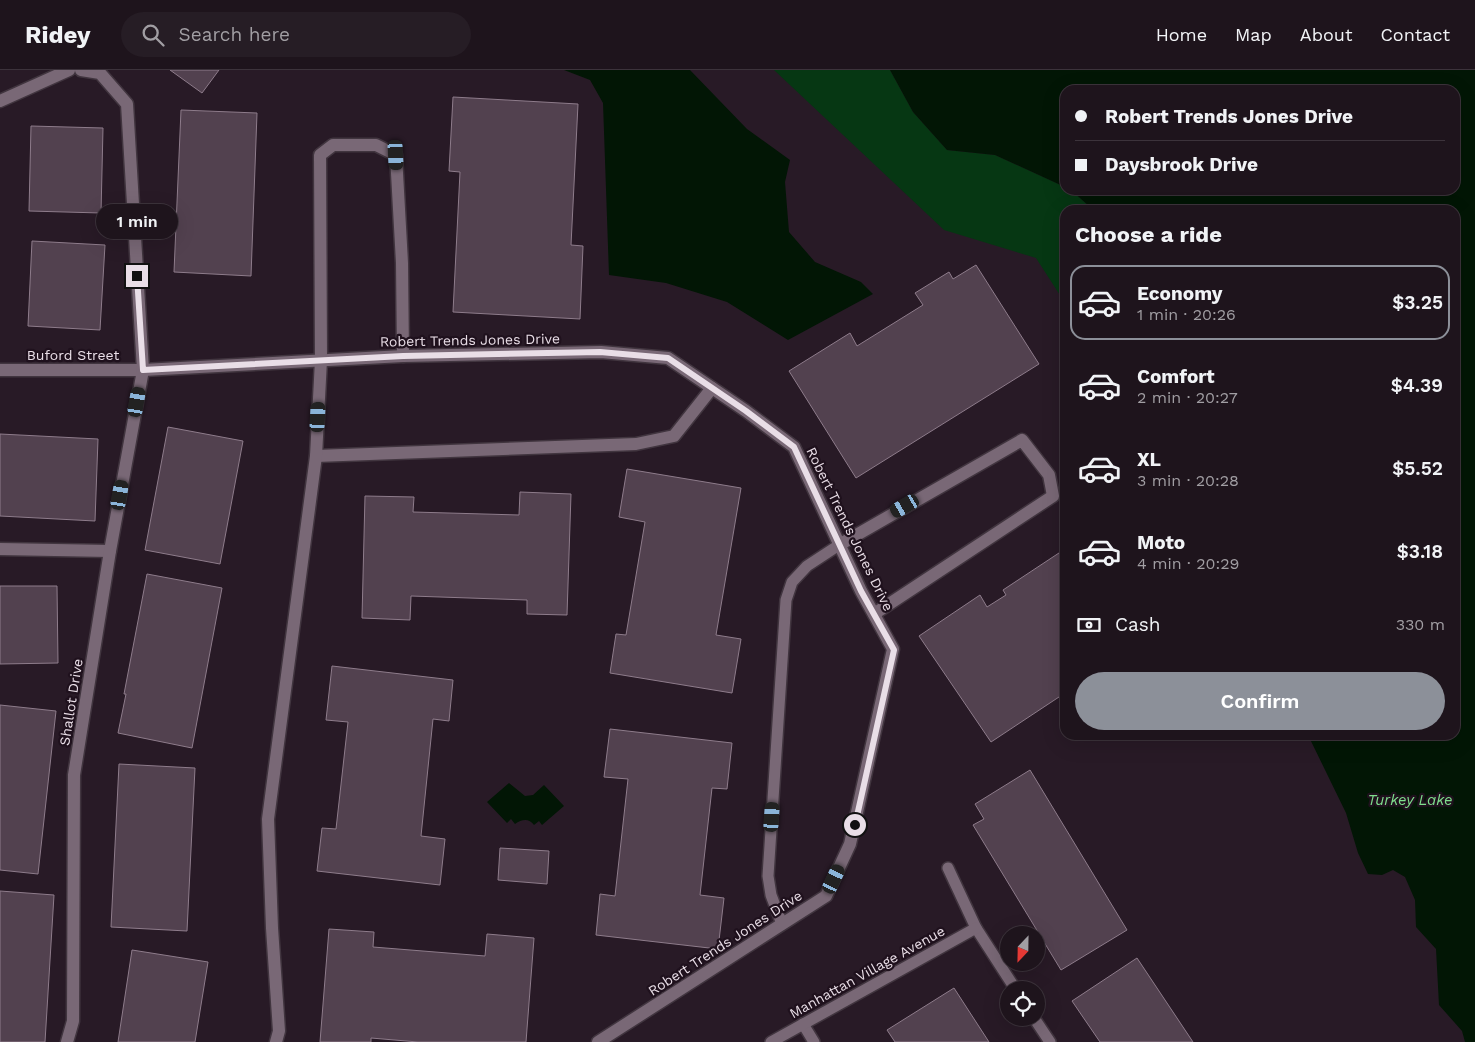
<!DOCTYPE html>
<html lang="en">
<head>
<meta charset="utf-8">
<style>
  :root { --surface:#1e141c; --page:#261d25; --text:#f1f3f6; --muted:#a19ea3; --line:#3c333b; --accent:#8c9099 }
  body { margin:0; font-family:"Work Sans",sans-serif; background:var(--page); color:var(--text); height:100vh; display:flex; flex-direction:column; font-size:19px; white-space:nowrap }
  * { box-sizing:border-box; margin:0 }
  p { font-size:16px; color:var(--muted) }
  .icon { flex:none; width:28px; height:28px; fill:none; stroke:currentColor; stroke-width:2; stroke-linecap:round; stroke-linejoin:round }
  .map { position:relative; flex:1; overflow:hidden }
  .sheet { position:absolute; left:1060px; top:135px; width:400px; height:535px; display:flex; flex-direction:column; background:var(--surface); border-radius:15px; box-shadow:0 5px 20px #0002,0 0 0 1px var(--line) }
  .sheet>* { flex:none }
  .top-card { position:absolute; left:1060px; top:15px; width:400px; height:110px; border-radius:15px; box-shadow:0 5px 20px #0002,0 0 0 1px var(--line); display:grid; align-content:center; height:110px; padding:0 15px; background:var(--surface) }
  .needle { width:32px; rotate:202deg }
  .buttons { position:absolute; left:1000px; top:856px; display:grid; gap:10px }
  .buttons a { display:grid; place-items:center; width:45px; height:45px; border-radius:50%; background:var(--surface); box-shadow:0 5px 20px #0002,0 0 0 1px var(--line); font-size:25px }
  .end { position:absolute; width:22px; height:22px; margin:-11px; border:6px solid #e9dee7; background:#111; box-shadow:0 0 0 2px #111 }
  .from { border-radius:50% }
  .bubble { position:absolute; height:35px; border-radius:18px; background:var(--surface); box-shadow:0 5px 20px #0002,0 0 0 1px var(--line); font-size:16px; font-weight:600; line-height:35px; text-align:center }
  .car { position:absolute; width:15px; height:30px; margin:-15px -8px; border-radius:6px; box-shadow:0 0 4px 1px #0007; background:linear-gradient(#222 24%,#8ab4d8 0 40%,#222 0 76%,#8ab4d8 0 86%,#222 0) }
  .top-card b { display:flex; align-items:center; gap:18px; height:48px; font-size:19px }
  .top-card b+b { border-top:1px solid var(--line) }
  .top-card i { width:12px; height:12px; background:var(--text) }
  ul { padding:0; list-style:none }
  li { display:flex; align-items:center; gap:15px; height:75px; margin:0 10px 8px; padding:0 5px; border:2px solid transparent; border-radius:15px }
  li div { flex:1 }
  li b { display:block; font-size:19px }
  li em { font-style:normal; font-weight:600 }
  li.current { border-color:var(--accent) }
  li>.icon { width:45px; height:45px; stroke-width:1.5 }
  h2 { padding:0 15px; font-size:22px; line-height:60px }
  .pay { display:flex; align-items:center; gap:12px; height:55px; padding:0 15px; font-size:19px }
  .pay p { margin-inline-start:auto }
  .button { display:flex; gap:10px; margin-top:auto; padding:10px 15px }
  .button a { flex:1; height:58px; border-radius:30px; background:var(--accent); color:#fff; font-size:20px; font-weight:600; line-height:58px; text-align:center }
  header { display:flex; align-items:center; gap:30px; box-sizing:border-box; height:70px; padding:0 25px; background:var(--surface); border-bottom:1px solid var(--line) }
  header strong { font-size:24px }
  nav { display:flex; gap:28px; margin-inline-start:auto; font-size:18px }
  .search { width:350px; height:45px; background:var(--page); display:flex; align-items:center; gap:12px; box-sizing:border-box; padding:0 18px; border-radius:28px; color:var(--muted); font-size:19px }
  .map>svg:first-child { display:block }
  .green { fill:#063713 }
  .water { fill:#021605 }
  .building { fill:#52414f; stroke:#8e7c8b }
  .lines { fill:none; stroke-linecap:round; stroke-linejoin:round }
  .lane-casing { stroke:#41353f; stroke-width:14 }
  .street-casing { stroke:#41353f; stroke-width:15 }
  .lane { stroke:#796876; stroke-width:11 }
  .street { stroke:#796876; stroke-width:12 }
  .route { stroke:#e9dee7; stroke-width:6 }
  .labels { text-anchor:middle; stroke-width:4.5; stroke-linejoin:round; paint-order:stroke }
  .street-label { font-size:14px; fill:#e9dee7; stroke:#1f111d }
  .water-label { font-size:15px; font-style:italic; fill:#7fde8d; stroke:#1f111d }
</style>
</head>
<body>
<header>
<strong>Ridey</strong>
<div class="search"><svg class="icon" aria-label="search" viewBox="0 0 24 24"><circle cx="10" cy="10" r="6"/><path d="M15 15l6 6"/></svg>Search here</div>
<nav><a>Home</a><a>Map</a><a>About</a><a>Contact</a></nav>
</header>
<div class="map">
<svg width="1475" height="972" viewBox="0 0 1475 972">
  <rect width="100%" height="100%" fill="#281a26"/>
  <polygon class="green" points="774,0 890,0 913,42 947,80 995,85 1065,117 1065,120 1071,120 1090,137 1097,140 1065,140 1065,233 1036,188 944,160"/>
  <g class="water">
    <polygon points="564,0 690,0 747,59 790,90 785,112 789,162 815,192 861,212 873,224 788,270 727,232 666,213 609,205 603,33 590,10"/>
    <polygon points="890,0 1475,0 1475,972 1465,972 1462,961 1439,935 1436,879 1416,857 1415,830 1405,807 1393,800 1382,805 1368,804 1358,783 1346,743 1308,665 1455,665 1455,140 1097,140 1090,137 1071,120 1455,120 1455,20 1065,20 1065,117 995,85 947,80 913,42"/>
    <path d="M509,713L525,726L533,725L544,715L564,736L542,755L539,751L534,755C529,748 522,749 515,754L511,749L507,753L487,732Z"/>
  </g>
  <g class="building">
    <polygon points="170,0 219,0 202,23"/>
    <polygon points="453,27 578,34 571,175 583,176 580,249 453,242 460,102 449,101"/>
    <polygon points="181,40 257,43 251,206 174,202"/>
    <polygon points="31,56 103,58 101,143 29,141"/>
    <polygon points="32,171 105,175 100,260 28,256"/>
    <polygon points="976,195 1039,294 856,408 789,301 850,263 857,276 923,235 915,223 949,202 953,209"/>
    <polygon points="168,357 243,371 220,494 145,480"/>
    <polygon points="0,364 98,369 95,451 0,446"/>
    <polygon points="627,399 741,418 716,565 741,569 732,623 610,603 616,564 626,565 645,452 619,447"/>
    <polygon points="520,422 571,424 567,545 527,544 527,530 411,526 410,550 362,548 365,426 414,427 413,442 519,445"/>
    <polygon points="1065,479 1065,623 991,672 919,566 980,525 987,537 1006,525 1003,520"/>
    <polygon points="147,504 222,518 192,678 118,663 126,624 124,624"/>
    <polygon points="0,516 57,516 58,593 0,594"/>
    <polygon points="332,596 453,610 449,651 433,649 421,766 445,769 440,815 317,801 322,758 336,759 348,652 326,650"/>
    <polygon points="0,635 56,641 38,804 0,800"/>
    <polygon points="610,659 732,673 727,719 712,718 700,825 724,828 718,879 596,865 600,824 615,826 628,709 604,707"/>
    <polygon points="119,694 195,698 187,861 111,857"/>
    <polygon points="1030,700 1127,860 1061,900 973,755 984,749 975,734"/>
    <polygon points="500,778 549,781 547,814 498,810"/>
    <polygon points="0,821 54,825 45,972 0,972"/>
    <polygon points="329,859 374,862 373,877 485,886 487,864 534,868 526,972 418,972 371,968 371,972 320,972"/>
    <polygon points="132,880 208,892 195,972 118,972"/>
    <polygon points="1137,888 1193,972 1100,972 1072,931"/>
    <polygon points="954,918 989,972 895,972 887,960"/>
  </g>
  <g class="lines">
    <g class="lane-casing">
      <g id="lane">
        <polyline points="948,798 976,858 1016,920"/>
        <polyline points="782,854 771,825 768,806 786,530 792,512 807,496 839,475"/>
        <polyline points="1034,948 1050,972"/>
        <polyline points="803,954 814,972"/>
        <polyline points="771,972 976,858"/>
      </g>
    </g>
    <g class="street-casing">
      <g id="street">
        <polyline points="0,31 69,0"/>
        <polyline points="0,300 143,300 403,286 601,282 668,288 746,341 794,377 861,521 893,579 850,774 826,826 598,972"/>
        <polyline points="316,386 636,374 674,366 712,318"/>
        <polyline points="839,475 1022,370 1049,405 1053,426 874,544"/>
        <polyline points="0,479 110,481"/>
        <polyline points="67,972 73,951 74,705 110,481 143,300 127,34 100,3 81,0"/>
        <polyline points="276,972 279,961 272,858 268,749 316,386 321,290 320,85 333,75 376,75 396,85 402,193 403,286"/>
      </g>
    </g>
    <use href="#lane" class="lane"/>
    <use href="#street" class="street"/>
  </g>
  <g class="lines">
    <polyline class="route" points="137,206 143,300 403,286 600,282 668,288 746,341 794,377 861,521 894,580 855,755"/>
  </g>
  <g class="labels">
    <g class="street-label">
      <text transform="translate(470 270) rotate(-1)" y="5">Robert Trends Jones Drive</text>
      <text x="73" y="290">Buford Street</text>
      <text transform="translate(850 459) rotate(64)" y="5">Robert Trends Jones Drive</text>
      <text transform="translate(71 632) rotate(-81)" y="5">Shallot Drive</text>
      <text transform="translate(725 873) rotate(-33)" y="5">Robert Trends Jones Drive</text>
      <text transform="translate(867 902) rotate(-29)" y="5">Manhattan Village Avenue</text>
    </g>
    <g class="water-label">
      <text x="1410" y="735">Turkey Lake</text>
    </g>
  </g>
</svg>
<div class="buttons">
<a><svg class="needle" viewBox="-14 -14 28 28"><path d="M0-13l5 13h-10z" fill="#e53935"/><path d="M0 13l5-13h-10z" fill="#a19ea3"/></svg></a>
<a><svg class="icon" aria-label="locate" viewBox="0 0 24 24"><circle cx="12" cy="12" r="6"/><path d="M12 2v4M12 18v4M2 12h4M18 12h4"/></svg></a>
</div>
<i class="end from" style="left:855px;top:755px"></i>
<i class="end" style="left:137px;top:206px"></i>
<div class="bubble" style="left:96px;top:134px;width:82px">1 min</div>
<i class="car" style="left:396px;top:85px;rotate:177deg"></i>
<i class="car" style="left:137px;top:332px;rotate:10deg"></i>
<i class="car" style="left:318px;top:347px;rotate:3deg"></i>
<i class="car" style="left:120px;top:425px;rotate:10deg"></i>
<i class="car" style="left:905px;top:436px;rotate:240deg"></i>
<i class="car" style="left:772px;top:747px;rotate:4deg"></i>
<i class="car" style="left:834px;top:809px;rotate:25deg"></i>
<div class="top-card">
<b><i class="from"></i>Robert Trends Jones Drive</b>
<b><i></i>Daysbrook Drive</b>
</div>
<section class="sheet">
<h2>Choose a ride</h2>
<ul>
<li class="current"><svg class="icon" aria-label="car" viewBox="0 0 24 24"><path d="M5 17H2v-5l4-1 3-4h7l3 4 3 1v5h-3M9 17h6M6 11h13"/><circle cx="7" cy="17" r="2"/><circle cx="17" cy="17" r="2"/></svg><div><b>Economy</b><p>1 min · 20:26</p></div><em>$3.25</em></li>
<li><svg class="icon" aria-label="car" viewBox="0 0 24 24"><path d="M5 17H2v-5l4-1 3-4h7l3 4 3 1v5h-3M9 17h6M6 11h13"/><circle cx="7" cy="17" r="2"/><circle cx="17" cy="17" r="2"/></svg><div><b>Comfort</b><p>2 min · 20:27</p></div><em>$4.39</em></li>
<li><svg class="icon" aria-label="car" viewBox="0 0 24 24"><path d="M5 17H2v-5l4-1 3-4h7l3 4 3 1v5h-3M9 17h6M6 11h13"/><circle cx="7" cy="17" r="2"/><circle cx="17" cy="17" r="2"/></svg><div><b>XL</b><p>3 min · 20:28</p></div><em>$5.52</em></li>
<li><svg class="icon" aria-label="car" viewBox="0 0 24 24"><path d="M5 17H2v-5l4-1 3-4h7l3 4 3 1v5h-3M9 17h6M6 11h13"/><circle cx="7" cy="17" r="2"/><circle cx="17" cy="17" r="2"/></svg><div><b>Moto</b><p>4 min · 20:29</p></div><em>$3.18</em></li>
</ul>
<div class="pay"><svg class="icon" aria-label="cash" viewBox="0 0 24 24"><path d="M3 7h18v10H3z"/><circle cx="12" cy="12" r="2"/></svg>Cash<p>330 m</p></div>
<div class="button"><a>Confirm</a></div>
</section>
</div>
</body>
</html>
